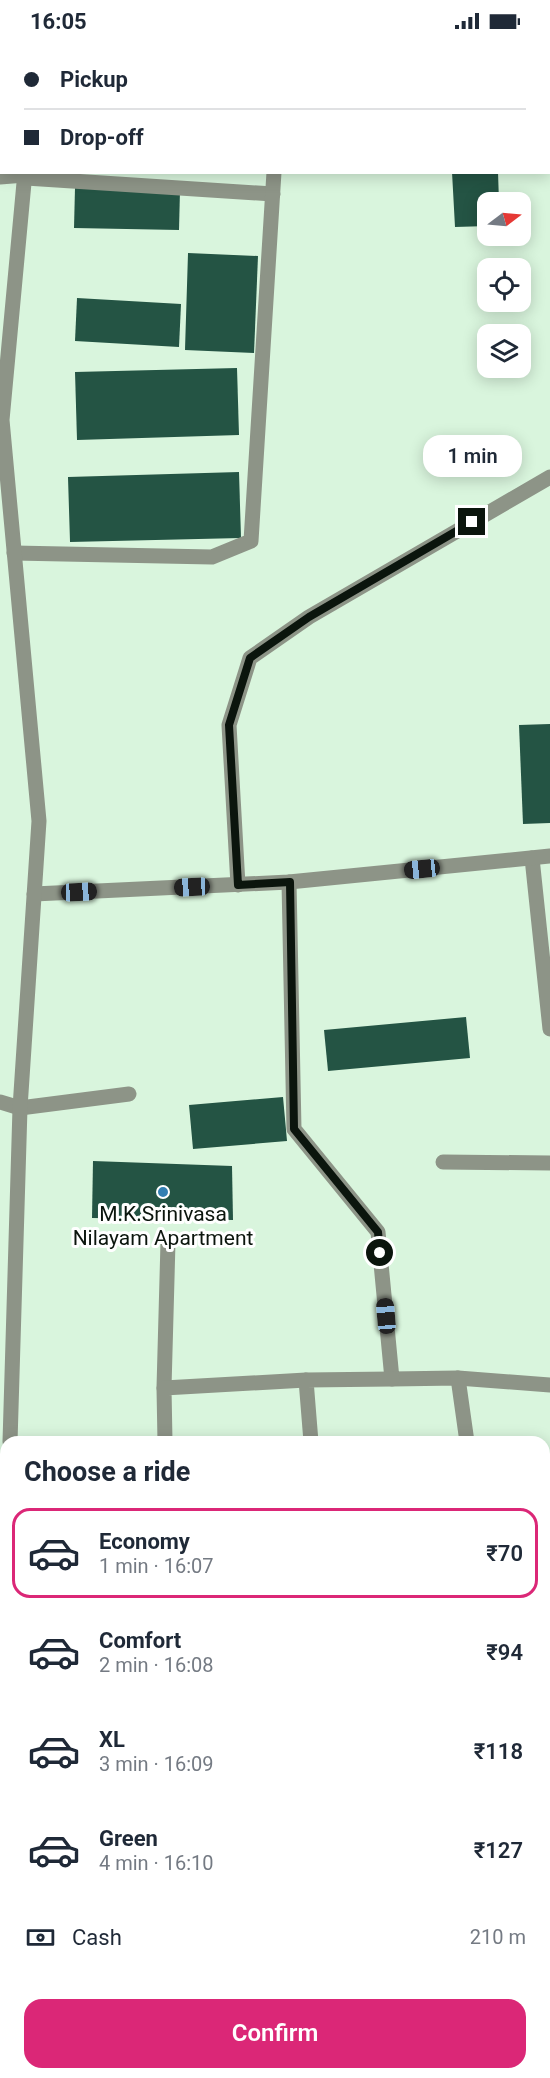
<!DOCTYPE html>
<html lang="en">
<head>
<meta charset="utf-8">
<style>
  :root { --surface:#fff; --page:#f6f6f7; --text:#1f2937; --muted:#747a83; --line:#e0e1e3; --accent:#db2777 }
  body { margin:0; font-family:Roboto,sans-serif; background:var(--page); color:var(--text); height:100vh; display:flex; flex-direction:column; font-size:22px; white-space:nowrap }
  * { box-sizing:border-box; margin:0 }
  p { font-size:20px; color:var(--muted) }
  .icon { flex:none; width:33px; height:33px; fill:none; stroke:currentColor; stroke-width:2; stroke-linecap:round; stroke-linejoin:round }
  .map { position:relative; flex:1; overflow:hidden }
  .side { position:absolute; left:0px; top:1394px; width:550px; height:644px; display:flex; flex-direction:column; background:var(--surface); border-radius:18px 18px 0 0; box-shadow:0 3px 15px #0003 }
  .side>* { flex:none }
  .top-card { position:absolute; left:0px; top:0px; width:550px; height:132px; box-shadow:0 3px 15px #0003; display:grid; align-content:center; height:132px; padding:0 24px; background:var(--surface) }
  .needle { width:39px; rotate:74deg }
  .tools { position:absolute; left:477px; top:150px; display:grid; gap:12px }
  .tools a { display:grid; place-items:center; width:54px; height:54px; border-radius:12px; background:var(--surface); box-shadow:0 3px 15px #0003; font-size:30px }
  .end { position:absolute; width:27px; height:27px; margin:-14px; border:8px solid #0b150d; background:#fff; box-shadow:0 0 0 3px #fff }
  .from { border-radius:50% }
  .bubble { position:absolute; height:42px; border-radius:18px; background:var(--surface); box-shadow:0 3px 15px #0003; font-size:20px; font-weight:600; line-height:42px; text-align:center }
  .car { position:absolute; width:18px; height:36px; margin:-18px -9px; border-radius:8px; box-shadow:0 0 4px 2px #0007; background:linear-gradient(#222 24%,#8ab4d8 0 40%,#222 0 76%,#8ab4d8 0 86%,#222 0) }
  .top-card b { display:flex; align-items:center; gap:21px; height:57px; font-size:22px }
  .top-card b+b { border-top:2px solid var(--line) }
  .top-card i { width:15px; height:15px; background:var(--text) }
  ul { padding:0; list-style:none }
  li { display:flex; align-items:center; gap:18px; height:90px; margin:0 12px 9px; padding:0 12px; border:3px solid transparent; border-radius:18px }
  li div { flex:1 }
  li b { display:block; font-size:22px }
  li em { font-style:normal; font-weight:600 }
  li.selected { border-color:var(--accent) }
  li>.icon { width:54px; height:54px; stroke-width:1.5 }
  h2 { padding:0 24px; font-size:27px; line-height:72px }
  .pay { display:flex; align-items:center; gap:15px; height:66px; padding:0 24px; font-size:22px }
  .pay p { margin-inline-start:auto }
  .cta { display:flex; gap:12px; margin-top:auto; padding:12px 24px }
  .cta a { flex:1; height:69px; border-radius:18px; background:var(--accent); color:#fff; font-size:24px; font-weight:600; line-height:69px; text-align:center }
  .status { display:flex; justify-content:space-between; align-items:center; height:42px; padding:0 30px; background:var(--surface); direction:ltr }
  .status svg { height:16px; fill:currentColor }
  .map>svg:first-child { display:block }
  .building { fill:#245444 }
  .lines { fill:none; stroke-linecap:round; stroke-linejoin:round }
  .street { stroke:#8d9487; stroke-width:15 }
  .route { stroke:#0b150d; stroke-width:8 }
  .poi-dot { fill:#337fb2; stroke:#fff; stroke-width:2 }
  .labels { text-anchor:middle; stroke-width:6; stroke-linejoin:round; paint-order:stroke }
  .poi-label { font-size:21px; fill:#0b150d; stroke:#fff }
</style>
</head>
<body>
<div class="status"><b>16:05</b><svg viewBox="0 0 49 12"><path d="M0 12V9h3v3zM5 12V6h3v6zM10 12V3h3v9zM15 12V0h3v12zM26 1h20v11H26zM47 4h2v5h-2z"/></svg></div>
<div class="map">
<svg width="550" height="2036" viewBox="0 0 550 2036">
  <rect width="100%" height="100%" fill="#d9f5dd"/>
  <g class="building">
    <polygon points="452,130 498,130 499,160 488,160 488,184 455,185"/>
    <polygon points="75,146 180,148 179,188 74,186"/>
    <polygon points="188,211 258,214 254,311 185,308"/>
    <polygon points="77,256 181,262 179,305 75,299"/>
    <polygon points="237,326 239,393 77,398 75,330"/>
    <polygon points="239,430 241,496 70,500 68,435"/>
    <polygon points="550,682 550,781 523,782 519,683"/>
    <polygon points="466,975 470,1016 328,1029 324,988"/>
    <polygon points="283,1055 287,1099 193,1107 189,1063"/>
    <polygon points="93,1119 232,1124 233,1178 92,1176"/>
    <polygon points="0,1907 2,1907 6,1936 6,1984 0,1985"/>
    <polygon points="544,1945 550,1946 550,1982 544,1982"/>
    <polygon points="544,1995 550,1995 550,2036 485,2035 485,2031 544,2031"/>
  </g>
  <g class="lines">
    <g class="street">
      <polyline points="38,2 38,0"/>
      <polyline points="282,2 282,0"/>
      <polyline points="0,135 25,133 26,136 273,152"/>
      <polyline points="14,511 212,515 251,499 274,130"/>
      <polyline points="532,816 550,987"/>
      <polyline points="289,840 294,1087 378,1190 392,1337 458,1336 550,1343"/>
      <polyline points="238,843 229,683 250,616 309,575 550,435"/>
      <polyline points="34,852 289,840 550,814"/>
      <polyline points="0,1060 20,1066 129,1052"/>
      <polyline points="443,1120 550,1121"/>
      <polyline points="458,1336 467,1400"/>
      <polyline points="164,1346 168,1200"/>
      <polyline points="10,1400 20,1066 39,779 2,378 25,130"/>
      <polyline points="165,1400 164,1346 306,1338"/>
      <polyline points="311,1400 306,1338 392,1337"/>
      <polyline points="6,1712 6,1781"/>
      <polyline points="544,1840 550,1840"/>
      <polyline points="0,2015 6,2015"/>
      <polyline points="45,2031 45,2036"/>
      <polyline points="316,2036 316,2031"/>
    </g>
  </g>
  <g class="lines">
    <polyline class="route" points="380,1211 378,1190 294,1087 290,840 238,843 229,683 250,616 309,575 472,480"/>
  </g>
  <circle class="poi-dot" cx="163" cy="1150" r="6"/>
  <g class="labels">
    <g class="poi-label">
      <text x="163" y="1179">M.K.Srinivasa<tspan x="163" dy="24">Nilayam Apartment</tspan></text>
    </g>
  </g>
</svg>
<div class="tools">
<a><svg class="needle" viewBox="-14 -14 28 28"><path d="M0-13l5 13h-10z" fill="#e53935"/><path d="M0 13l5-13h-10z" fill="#747a83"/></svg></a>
<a><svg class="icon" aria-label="locate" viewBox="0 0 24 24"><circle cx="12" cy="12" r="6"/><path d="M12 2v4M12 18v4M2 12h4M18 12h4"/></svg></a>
<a><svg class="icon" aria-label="layers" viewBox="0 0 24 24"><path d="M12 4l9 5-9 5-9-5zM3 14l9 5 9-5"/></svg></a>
</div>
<i class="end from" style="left:380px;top:1211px"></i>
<i class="end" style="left:472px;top:480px"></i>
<div class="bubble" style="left:423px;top:393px;width:99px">1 min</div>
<i class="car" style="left:422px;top:827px;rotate:264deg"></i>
<i class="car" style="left:192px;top:845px;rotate:267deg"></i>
<i class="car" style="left:79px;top:850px;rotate:87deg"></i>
<i class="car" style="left:386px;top:1274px;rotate:355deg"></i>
<div class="top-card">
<b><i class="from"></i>Pickup</b>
<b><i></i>Drop-off</b>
</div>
<section class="side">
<h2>Choose a ride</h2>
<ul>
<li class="selected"><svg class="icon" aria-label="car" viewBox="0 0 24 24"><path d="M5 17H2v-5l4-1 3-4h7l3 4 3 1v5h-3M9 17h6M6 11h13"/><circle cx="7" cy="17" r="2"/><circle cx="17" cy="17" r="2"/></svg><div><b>Economy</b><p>1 min · 16:07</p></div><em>₹70</em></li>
<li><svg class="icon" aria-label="car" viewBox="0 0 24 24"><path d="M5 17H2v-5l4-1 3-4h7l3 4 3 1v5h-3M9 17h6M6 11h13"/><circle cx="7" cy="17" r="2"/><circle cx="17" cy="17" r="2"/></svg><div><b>Comfort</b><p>2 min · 16:08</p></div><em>₹94</em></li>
<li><svg class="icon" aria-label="car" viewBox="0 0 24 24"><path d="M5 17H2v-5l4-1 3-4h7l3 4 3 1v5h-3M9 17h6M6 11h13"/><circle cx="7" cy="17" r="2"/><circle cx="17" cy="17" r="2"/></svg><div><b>XL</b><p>3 min · 16:09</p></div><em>₹118</em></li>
<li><svg class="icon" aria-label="car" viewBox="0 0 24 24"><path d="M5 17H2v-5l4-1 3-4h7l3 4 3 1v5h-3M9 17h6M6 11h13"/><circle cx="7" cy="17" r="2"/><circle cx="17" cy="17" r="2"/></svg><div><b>Green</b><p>4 min · 16:10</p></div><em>₹127</em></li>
</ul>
<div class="pay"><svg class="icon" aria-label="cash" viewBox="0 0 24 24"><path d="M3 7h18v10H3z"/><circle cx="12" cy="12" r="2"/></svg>Cash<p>210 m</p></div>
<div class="cta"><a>Confirm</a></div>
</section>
</div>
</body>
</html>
